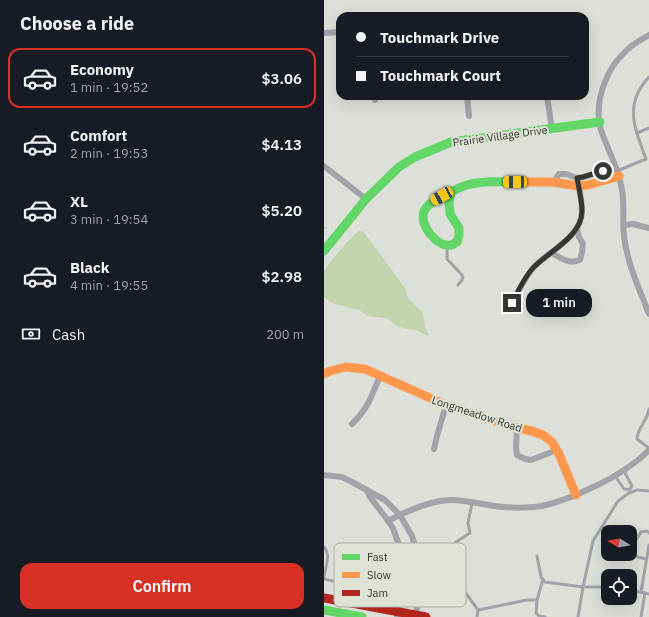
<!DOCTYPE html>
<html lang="en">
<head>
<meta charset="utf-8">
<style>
  :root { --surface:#171b24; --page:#20242c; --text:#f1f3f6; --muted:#9ea1a6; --line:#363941; --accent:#d93025 }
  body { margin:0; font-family:"IBM Plex Sans",sans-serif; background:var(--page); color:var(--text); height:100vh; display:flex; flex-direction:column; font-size:15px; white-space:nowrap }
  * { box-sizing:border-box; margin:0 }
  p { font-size:13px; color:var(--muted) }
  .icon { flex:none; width:22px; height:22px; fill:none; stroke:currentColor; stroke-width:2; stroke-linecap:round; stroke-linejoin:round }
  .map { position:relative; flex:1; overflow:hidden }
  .sheet { display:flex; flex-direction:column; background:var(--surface); width:324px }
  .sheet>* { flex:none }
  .banner { position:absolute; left:12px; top:12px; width:253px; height:88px; border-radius:12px; box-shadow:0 4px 16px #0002; display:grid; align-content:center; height:88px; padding:0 20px; background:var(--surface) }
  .needle { width:26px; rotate:281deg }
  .controls { position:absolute; left:277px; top:525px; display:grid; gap:8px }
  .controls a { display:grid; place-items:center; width:36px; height:36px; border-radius:8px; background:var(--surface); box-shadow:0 4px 16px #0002; font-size:20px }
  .end { position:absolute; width:18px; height:18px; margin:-9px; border:5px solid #353732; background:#fff; box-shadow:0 0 0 2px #fff }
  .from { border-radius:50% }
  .bubble { position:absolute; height:28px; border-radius:12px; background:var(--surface); box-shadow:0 4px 16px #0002; font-size:13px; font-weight:600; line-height:28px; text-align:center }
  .car { position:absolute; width:12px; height:24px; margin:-12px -6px; border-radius:5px; box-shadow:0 0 3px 1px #0007; background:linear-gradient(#f5c518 24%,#345 0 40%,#f5c518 0 76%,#345 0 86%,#f5c518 0) }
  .banner b { display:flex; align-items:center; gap:14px; height:38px; font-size:15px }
  .banner b+b { border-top:1px solid var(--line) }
  .banner i { width:10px; height:10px; background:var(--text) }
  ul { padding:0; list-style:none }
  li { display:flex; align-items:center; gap:12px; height:60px; margin:0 8px 6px; padding:0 12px; border:2px solid transparent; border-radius:12px }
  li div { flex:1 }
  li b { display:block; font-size:15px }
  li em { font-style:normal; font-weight:600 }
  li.active { border-color:var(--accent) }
  li>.icon { width:36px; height:36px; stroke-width:1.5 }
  h2 { padding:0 20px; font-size:18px; line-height:48px }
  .pay { display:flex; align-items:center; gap:10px; height:44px; padding:0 20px; font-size:15px }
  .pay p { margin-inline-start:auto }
  .cta { display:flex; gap:8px; margin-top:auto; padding:8px 20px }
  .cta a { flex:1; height:46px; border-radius:12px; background:var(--accent); color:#fff; font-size:16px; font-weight:600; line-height:46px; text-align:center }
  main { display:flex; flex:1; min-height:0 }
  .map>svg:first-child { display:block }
  .water { fill:#c3d3ac }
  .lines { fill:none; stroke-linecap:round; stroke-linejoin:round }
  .stream { stroke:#c3d3ac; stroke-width:2 }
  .lane { stroke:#a2a2a9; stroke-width:3 }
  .street { stroke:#a2a2a9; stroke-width:6 }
  .fast { stroke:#63d668; stroke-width:9 }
  .slow { stroke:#ff974d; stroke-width:9 }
  .jam { stroke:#b3261e; stroke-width:9 }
  .route { stroke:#353732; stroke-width:5 }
  .labels { text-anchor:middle; stroke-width:4; stroke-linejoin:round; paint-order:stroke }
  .street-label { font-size:11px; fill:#353732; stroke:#dee3d6 }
  .key { fill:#dee3d6; stroke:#abafa5; stroke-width:1 }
  .key-label { font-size:11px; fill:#353732 }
</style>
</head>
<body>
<main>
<section class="sheet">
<h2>Choose a ride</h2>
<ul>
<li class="active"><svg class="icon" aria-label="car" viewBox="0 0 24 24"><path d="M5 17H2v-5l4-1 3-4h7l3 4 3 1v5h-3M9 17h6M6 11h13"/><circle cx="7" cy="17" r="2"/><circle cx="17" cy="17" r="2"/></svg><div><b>Economy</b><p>1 min · 19:52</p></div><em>$3.06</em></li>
<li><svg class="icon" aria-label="car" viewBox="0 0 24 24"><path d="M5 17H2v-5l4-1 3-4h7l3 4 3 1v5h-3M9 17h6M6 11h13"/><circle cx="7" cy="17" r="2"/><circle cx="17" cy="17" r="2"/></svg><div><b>Comfort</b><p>2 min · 19:53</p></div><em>$4.13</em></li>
<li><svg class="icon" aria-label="car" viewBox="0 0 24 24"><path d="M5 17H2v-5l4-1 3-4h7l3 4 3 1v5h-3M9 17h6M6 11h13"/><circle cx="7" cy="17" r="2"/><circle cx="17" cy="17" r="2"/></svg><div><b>XL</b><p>3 min · 19:54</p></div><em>$5.20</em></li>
<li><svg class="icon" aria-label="car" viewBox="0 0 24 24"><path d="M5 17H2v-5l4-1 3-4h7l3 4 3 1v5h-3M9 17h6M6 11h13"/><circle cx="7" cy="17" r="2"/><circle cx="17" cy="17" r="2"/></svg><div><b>Black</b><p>4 min · 19:55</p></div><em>$2.98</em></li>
</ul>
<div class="pay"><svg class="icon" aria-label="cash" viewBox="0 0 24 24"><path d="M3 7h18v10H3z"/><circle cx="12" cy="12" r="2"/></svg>Cash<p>200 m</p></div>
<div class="cta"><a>Confirm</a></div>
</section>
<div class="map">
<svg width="325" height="617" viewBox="0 0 325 617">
  <rect width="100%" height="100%" fill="#dde0d9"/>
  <path class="water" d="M35,231H39L81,288L84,298L99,313L101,327L105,336L91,330L83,329L73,326L63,318L44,316L35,310L8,303L0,297C0,290 0,279 0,272C1,266 29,235 35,231Z"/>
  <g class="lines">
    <polyline class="stream" points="0,227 2,228"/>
    <g class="lane">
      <polyline points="313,133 325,128"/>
      <path d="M293,171L322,159C311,129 299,104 325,77"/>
      <polyline points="123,247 123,259 138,275 139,277 138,280 134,285"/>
      <path d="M325,409C324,420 313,428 313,439L325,448"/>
      <polyline points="291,476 300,489 305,490 308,486 300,471"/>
      <polyline points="148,503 144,523 146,533 132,542 125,549 122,556 122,565 125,572 133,581 154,610 203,600 213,600 219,579"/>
      <path d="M0,547C8,556 0,569 0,579L9,581"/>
      <polyline points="306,549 317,532 323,531 325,533"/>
      <polyline points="306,554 306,555 322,559"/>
      <polyline points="213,556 217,577 221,582 259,587 269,541 294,501 305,493 313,490 325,491"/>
      <polyline points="306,590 325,594"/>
      <polyline points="317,592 325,545"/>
      <polyline points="213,600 212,613 215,616 221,617"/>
      <polyline points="153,617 154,610"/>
      <polyline points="254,617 259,587 284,587"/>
      <polyline points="317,617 321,593"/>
    </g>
    <g class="street">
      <polyline points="0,33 16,32"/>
      <path d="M325,35C318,39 309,44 303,50C298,55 292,61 289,66C277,85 270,112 278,133C285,152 295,170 298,190C301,205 298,221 300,236C303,263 315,288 325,314"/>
      <polyline points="50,96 51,100"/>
      <polyline points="143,96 145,116"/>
      <polyline points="223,96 228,129"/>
      <polyline points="0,166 42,199"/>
      <polyline points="229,182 235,174 242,174 253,178 259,177 292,167"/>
      <polyline points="300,225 309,224 325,228"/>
      <path d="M228,253C238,259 244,264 256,260L258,252L259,244L255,237L253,229"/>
      <path d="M188,303C194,292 202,275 211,266C226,251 258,236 258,211C258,200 255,189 253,178"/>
      <path d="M28,424C44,409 48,395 56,376"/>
      <polyline points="193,428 192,448 193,455 201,459 207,460 233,450"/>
      <polyline points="110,449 113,436 122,405"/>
      <polyline points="0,475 18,477 28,482 61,500 76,515 88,536 96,564 97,577 95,597 94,605 90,617"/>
      <polyline points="43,490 46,497 62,518 69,528 78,554 81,573 77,600 73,617"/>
      <path d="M64,521C81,512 108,500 128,500C145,500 162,506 179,507C191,508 206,508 218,506C235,502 251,496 267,488C289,478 308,467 325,450"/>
    </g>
    <g class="fast">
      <path d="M127,192L125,203L126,214L135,228V235L133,242C132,242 128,245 128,245C113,248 95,225 100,212C102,205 111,200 118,196C126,193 135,187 143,185C162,180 182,182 202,182"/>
      <polyline points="0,251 42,199 75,167 91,157 127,142 276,122"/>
      <polyline points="0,610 38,617"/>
    </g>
    <g class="slow">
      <polyline points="202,182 229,182 254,186 264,185 295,176"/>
      <polyline points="0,374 6,371 22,367 41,369 122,405 189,427 208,431 219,435 228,442 235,454 252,495"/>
    </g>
    <polyline class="jam" points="0,598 102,617"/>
  </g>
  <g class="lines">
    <path class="route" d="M188,303C194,292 201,275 211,266C226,251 258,236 258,211C258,200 255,189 253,178L259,177L279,171"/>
  </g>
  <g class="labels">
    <g class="street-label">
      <text transform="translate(176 136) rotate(-8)" y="4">Prairie Village Drive</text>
      <text transform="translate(153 414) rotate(18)" y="4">Longmeadow Road</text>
    </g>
  </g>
  <rect x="10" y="543" width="132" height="64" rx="6" class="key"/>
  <rect x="18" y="554" width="18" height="6" fill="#63d668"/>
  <rect x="18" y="572" width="18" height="6" fill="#ff974d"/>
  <rect x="18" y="590" width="18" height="6" fill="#b3261e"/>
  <g class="key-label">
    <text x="43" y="561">Fast</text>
    <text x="43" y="579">Slow</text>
    <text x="43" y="597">Jam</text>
  </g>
</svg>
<div class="controls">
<a><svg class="needle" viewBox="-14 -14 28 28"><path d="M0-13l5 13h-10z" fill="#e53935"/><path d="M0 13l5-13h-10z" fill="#9ea1a6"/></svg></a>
<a><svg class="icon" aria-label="locate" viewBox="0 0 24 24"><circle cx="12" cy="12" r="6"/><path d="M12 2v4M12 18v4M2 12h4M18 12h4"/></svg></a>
</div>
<i class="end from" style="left:279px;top:171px"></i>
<i class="end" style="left:188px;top:303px"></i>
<div class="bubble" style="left:202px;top:289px;width:66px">1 min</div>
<i class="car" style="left:191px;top:182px;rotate:270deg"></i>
<i class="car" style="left:118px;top:196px;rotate:241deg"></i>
<div class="banner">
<b><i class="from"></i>Touchmark Drive</b>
<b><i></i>Touchmark Court</b>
</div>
</div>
</main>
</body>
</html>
